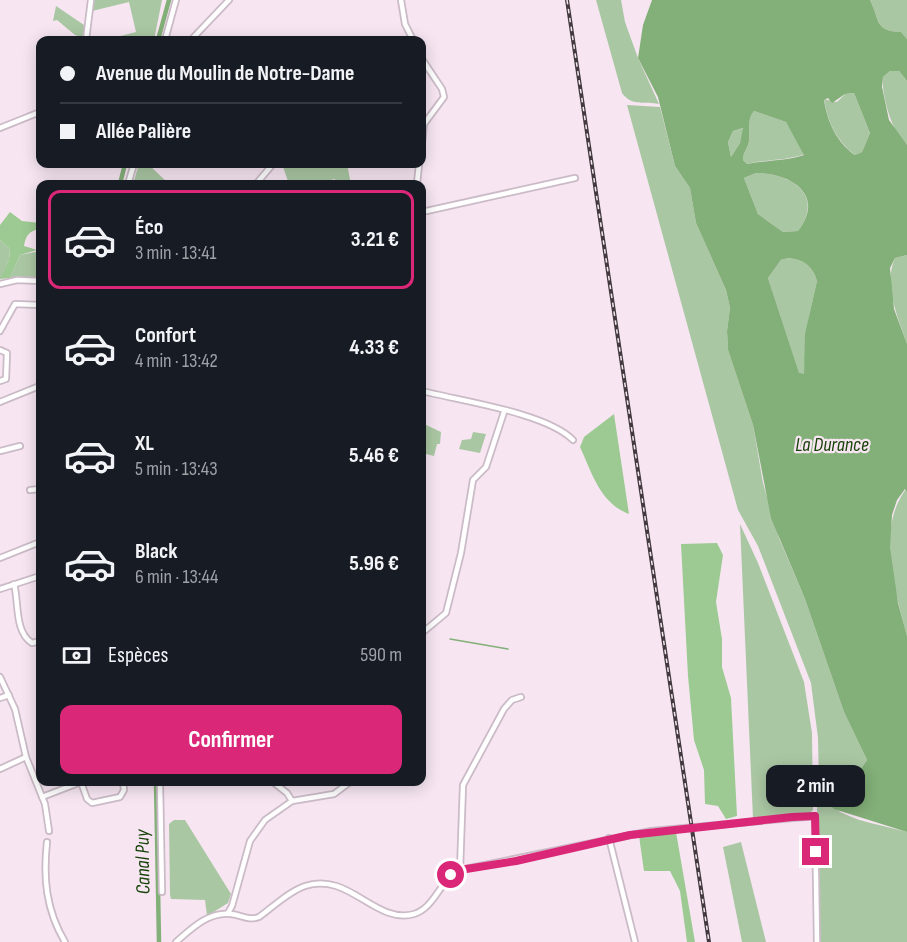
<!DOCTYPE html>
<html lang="fr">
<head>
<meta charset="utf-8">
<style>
  :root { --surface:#171b24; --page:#20242c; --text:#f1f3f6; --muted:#9ea1a6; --line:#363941; --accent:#db2777 }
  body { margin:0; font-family:"Sofia Sans Condensed",sans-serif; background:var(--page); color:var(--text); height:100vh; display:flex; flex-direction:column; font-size:22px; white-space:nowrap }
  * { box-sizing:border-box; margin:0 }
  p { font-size:20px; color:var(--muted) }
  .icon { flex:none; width:33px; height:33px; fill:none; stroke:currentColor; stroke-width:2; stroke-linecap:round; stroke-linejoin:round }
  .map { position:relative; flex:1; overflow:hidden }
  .panel { position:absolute; left:36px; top:180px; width:390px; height:606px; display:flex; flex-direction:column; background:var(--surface); border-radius:12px; box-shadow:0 3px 15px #0003 }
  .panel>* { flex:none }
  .guide { position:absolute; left:36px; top:36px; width:390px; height:132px; border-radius:12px; box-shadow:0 3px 15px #0003; display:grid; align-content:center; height:132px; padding:0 24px; background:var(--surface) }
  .end { position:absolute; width:27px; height:27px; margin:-14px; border:8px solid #db2777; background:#fff; box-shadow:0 0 0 3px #fff }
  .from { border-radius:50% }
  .bubble { position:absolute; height:42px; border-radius:12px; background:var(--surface); box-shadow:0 3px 15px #0003; font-size:20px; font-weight:700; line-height:42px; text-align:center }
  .guide b { display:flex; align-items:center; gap:21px; height:57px; font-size:22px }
  .guide b+b { border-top:2px solid var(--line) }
  .guide i { width:15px; height:15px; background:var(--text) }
  ul { padding:10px 0 0; list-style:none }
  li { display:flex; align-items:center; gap:18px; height:99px; margin:0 12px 9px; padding:0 12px; border:3px solid transparent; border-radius:12px }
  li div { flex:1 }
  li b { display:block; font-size:22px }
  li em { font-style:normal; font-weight:700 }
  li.on { border-color:var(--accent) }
  li>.icon { width:54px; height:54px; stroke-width:1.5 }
  .pay { display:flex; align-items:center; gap:15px; height:66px; padding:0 24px; font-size:22px }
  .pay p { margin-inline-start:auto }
  .cta { display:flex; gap:12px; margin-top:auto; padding:12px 24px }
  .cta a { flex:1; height:69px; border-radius:12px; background:var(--accent); color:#fff; font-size:24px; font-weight:700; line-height:69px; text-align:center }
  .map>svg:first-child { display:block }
  .green { fill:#aac7a3 }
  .forest { fill:#9dca92 }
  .water { fill:#83af78; fill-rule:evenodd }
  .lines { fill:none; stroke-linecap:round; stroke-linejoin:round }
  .stream { stroke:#83af78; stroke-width:1.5 }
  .canal { stroke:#83af78; stroke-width:4.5 }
  .street-casing { stroke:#cbbbc7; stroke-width:8 }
  .street { stroke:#fff; stroke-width:4.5 }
  .rail-casing { stroke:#423a3f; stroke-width:4 }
  .rail { stroke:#f7e6f2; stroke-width:1.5; stroke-dasharray:4.5; stroke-linecap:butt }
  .route { stroke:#db2777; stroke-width:8 }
  .labels { text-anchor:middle; stroke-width:4.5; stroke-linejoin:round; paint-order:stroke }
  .water-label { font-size:20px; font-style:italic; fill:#174209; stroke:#f7e6f2 }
</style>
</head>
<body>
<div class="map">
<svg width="907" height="942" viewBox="0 0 907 942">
  <rect width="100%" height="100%" fill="#f7e6f2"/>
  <g class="green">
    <polygon points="93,0 162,0 154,40 105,40 136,32 129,2 92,11"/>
    <path d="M596,0H621L625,22L638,58L659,104C645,101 632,107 622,93Z"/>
    <path d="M870,0H907V39L901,32C874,31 880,20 870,0Z"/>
    <polygon points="56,6 87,27 87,31 81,37 75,35 57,20 53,21"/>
    <path d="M890,71H899L907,81V145C893,136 881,95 883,77Z"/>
    <path d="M854,93L870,133L862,152L855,155C837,142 827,121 824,99L837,102L845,94Z"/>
    <polygon points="627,105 660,107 675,166 690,188 696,223 726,290 730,308 727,331 728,350 753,425 763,483 779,538 805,599 844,712 867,760 858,773 838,779 836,782 819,785 818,738 811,683 758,546 738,510"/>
    <path d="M754,111L786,122L805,154C786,161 767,159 747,164L743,160C743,152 748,148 749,141C750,130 747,119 754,111Z"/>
    <polygon points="744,128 740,143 731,157 728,142 733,131"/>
    <polygon points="139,164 148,164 169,184 133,184"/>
    <polygon points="282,164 347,164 351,184 336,184 335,179 311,184 289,184"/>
    <path d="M756,173C791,173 825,195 798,231L783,232L758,214L744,178Z"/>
    <polygon points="0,240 10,249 9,260 0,280"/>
    <polygon points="40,251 40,279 10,278 20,255"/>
    <path d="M907,255V344C898,317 883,285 895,258Z"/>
    <path d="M788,258C803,259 813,266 817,281L809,317L804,374H799L768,278L781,260Z"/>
    <polygon points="422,423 441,432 440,444 437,444 434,456 422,453"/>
    <polygon points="473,432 486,434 480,453 459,449 462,440 471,439"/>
    <path d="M906,489L907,492V636C895,591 876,529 906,489Z"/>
    <polygon points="740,524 758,563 804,682 812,733 813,810 810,813 753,819"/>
    <path d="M817,793H822C833,820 881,824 907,832V942H818Z"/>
    <polygon points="174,820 185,820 231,894 228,903 207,916 205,900 171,899 170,895 169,824"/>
    <polygon points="741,842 766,942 742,942 723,847"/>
  </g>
  <g class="forest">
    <path d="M10,212L22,221L40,223V229C29,231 26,235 24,246L37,250L20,255L10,278L0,279L9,260L10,249L0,240V225Z"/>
    <path d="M614,414L629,514C600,503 592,473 580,447L584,437Z"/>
    <polygon points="717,543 723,555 716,602 722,639 722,667 731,698 737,816 726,819 718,806 705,804 704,770 694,740 688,676 681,544"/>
    <polygon points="676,832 695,942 687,942 680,891 670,871 644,871 639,836"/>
  </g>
  <path class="water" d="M652,0H870C880,20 874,31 901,32L907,39V81L899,71H890L883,77L882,87L889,120L907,145V255L895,258L890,268L894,309L907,344V492L905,489L897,500L892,515L890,547L898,603L907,636V832L834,809L825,800L819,785L836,782L838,779L858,773L867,760L844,712L805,599L771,518L753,425L728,350L727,331L730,308L726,290L696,223L690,188L675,166L658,97L638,58L643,25ZM854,93L870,133L862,152L855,155C837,143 827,121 824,100L828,98L832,103L845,94ZM754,111L786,122L804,155C786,161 767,160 747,164L743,160C743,152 748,148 749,141C750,130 747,119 754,111ZM743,128L740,143L731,157L728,142L733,131ZM756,173C791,173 826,195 798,231L783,232L758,214L744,178ZM788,258C803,259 813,266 817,281L805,334L804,374L799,373L768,278L781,260Z"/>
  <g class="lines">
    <polyline class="stream" points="450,639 508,649"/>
    <g class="canal">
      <polyline points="158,40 169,0"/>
      <polyline points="120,184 125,164"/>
      <polyline points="156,782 159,942"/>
    </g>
    <g class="street-casing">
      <g id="street">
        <polyline points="401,0 405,24 413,40"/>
        <polyline points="86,40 91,0"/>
        <polyline points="165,40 176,0"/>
        <polyline points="191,40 229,0"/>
        <polyline points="422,59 442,89 444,97 424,124 422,143"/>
        <polyline points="0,128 40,112"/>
        <polyline points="128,184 134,164"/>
        <polyline points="256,184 273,164"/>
        <polyline points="417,184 419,164"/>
        <polyline points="422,212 575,178"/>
        <polyline points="0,284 17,280 40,281"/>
        <polyline points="0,331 15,304 40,305"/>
        <polyline points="0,350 7,353 6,379 0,381"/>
        <path d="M422,391C461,401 547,413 573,440"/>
        <polyline points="0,402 37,387"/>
        <polyline points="40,416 40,415"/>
        <polyline points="0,451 20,446"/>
        <polyline points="30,490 40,489"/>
        <polyline points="0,558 40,542"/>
        <path d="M14,584C19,601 14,632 32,643L40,641"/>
        <polyline points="0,589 40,576"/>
        <polyline points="422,633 446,613 461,553 473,480 486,467 504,412"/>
        <polyline points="0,677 15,709 26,757 45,804 49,831"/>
        <polyline points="0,698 9,695"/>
        <polyline points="0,769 26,757"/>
        <polyline points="81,782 87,799 92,803 120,797 124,790 123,782"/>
        <polyline points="160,782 162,892"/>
        <polyline points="273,782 287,793 292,801"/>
        <polyline points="42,797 81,782"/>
        <polyline points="609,838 635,942"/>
        <path d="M47,842C43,878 46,910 65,942"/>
        <polyline points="460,870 463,785 504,709 512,700 521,697"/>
        <polyline points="228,913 232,906 250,841 265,820 292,801 334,794 350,782"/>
        <path d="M176,942C191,929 209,911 231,914C242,915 248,921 259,917C273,907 288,892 305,886C349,871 375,925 414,914C435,908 440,879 460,870L651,831L815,816L817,942"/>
      </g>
    </g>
    <use href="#street" class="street"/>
    <g class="rail-casing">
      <polyline id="rail" points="567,0 709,942"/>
    </g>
    <use href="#rail" class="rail"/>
  </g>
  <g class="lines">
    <polyline class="route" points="451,875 460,870 516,861 630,835 792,817 815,816 816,852"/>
  </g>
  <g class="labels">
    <g class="water-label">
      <text x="832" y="451">La Durance</text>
      <text transform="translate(142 862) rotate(-91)" y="7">Canal Puy</text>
    </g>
  </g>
</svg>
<i class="end from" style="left:451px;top:875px"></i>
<i class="end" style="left:816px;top:852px"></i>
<div class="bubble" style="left:766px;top:765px;width:99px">2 min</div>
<div class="guide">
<b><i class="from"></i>Avenue du Moulin de Notre-Dame</b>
<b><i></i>Allée Palière</b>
</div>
<section class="panel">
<ul>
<li class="on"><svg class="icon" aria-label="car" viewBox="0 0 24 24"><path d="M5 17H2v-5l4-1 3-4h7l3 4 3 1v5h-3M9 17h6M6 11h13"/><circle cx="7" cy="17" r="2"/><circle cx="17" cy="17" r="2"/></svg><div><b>Éco</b><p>3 min · 13:41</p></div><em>3.21 €</em></li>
<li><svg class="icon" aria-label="car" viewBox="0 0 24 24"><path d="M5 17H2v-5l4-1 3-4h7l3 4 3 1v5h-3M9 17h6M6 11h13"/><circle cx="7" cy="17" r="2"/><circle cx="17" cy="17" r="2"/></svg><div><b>Confort</b><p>4 min · 13:42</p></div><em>4.33 €</em></li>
<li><svg class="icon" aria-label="car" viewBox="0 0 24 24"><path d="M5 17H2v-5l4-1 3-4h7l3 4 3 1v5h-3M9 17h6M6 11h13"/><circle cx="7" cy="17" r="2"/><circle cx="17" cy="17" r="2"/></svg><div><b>XL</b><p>5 min · 13:43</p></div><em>5.46 €</em></li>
<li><svg class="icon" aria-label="car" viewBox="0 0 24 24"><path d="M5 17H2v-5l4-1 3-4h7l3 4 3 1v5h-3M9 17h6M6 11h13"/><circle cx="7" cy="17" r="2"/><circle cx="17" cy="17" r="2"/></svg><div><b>Black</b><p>6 min · 13:44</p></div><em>5.96 €</em></li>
</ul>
<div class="pay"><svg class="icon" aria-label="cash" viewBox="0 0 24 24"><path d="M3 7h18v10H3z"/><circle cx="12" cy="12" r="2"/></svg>Espèces<p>590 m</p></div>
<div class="cta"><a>Confirmer</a></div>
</section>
</div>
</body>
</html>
